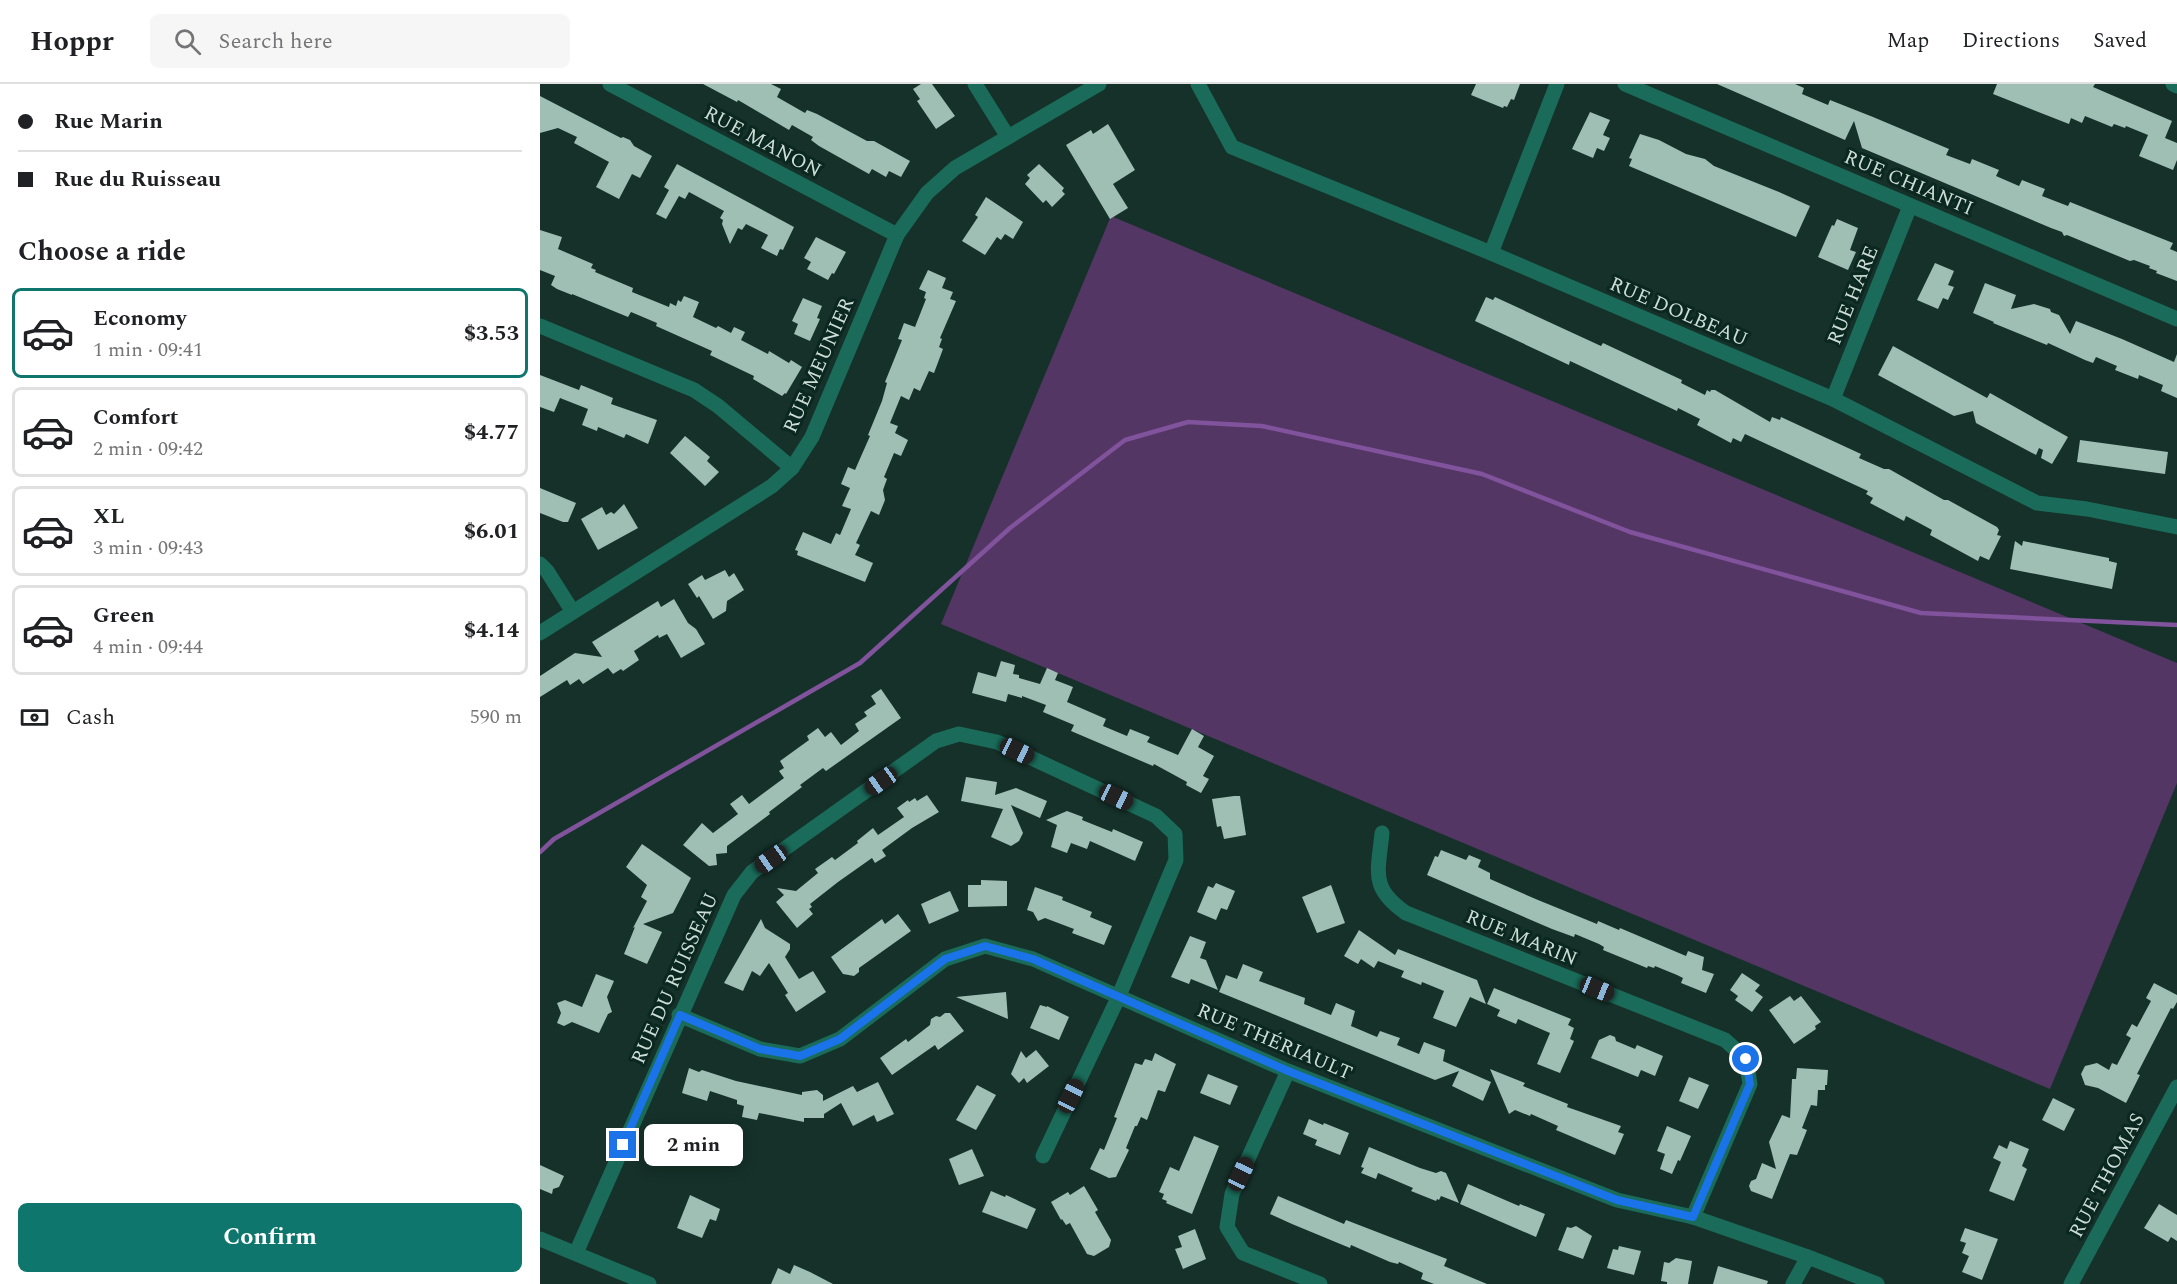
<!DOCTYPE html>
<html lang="en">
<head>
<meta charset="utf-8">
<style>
  :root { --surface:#fff; --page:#f6f6f6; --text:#202124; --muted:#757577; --line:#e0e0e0; --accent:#0f766e }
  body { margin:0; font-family:Spectral,serif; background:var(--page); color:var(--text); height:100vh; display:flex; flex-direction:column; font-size:22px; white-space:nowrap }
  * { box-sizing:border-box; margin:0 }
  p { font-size:20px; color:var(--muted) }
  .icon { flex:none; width:33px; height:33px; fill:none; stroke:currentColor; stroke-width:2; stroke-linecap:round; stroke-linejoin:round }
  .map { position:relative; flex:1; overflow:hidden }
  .drawer { display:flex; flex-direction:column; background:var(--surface); width:540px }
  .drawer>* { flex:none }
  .guide { display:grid; align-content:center; height:132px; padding:0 18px; background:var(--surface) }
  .end { position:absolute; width:27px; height:27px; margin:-14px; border:8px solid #1a73e8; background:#fff; box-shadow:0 0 0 3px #fff }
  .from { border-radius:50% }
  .bubble { position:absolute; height:42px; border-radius:9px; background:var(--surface); box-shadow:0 3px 15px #0003; font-size:20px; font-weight:700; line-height:42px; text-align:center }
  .car { position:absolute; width:18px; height:36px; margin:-18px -9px; border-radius:8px; box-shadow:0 0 4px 2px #0007; background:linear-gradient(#222 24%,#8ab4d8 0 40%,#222 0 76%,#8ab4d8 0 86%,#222 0) }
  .guide b { display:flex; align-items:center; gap:21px; height:57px; font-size:22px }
  .guide b+b { border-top:2px solid var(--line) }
  .guide i { width:15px; height:15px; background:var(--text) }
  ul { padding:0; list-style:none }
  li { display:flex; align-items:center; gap:18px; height:90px; margin:0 12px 9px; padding:0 6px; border:3px solid var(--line); border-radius:9px }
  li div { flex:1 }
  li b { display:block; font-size:22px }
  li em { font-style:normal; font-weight:700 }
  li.active { border-color:var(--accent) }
  li>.icon { width:54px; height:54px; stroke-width:1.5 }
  h2 { padding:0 18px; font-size:27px; line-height:72px }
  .pay { display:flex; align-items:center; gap:15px; height:66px; padding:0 18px; font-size:22px }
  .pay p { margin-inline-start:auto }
  .action { display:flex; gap:12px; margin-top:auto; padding:12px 18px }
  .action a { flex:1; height:69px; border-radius:9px; background:var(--accent); color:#fff; font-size:24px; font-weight:700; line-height:69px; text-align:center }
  header { display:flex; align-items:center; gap:36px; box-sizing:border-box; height:84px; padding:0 30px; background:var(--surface); border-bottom:2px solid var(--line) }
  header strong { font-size:28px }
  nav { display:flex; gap:33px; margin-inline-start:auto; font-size:21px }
  .search { width:420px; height:54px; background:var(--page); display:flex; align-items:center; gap:15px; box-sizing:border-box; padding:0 21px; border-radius:9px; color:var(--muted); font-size:22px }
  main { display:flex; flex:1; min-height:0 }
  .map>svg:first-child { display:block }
  .green { fill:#533664 }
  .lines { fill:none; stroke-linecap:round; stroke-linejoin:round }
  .stream { stroke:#80539c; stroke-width:4.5 }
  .building { fill:#9fbeb4 }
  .minor { stroke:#1a6b59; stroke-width:15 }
  .route { stroke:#1a73e8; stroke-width:8 }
  .labels { text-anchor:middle; stroke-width:6; stroke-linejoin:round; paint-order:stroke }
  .street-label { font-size:20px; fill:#ccdcd6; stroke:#0a2720 }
</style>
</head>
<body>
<header>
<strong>Hoppr</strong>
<div class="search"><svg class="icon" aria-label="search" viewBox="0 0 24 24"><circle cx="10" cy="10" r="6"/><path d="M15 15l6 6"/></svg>Search here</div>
<nav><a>Map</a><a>Directions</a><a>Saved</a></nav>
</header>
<main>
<section class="drawer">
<div class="guide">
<b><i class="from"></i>Rue Marin</b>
<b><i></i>Rue du Ruisseau</b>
</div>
<h2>Choose a ride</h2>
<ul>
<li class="active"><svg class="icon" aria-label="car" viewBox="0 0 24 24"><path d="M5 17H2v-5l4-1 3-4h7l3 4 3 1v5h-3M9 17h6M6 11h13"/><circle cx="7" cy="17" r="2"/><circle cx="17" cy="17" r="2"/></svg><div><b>Economy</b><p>1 min · 09:41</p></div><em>$3.53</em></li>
<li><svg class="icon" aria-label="car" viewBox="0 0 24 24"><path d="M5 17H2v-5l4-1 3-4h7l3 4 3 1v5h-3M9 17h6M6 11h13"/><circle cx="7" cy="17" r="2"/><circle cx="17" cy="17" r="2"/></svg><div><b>Comfort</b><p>2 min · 09:42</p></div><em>$4.77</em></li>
<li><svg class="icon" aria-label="car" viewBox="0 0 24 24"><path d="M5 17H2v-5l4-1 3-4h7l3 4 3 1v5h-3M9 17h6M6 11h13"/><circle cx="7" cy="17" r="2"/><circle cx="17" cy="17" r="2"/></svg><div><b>XL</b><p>3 min · 09:43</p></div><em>$6.01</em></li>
<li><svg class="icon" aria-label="car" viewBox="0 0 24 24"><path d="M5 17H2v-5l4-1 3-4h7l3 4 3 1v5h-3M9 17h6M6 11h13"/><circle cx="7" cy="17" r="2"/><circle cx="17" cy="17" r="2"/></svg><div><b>Green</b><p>4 min · 09:44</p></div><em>$4.14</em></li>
</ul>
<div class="pay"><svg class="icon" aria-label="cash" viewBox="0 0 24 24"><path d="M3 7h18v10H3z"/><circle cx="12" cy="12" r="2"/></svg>Cash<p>590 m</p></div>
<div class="action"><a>Confirm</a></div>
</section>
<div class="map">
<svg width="1637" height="1200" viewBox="0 0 1637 1200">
  <rect width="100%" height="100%" fill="#153129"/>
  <polygon class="green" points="571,132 1637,579 1637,699 1510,1005 401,540"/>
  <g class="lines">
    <polyline class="stream" points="0,768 14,755 320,579 470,444 585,356 648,338 722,342 942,390 1090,448 1381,529 1637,541"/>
  </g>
  <g class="building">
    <polygon points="163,0 231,0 241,5 237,13 265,29 267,26 277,30 327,57 334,57 370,77 361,93 349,87 346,93 332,85 329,90 279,62 271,56 273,53 252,41 249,46 198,16 197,18"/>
    <polygon points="381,0 392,0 415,32 396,45 377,17 380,15 373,5"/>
    <polygon points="936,0 980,0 974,16 971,15 967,23 964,22 963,24 931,11"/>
    <polygon points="1177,0 1255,0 1264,4 1262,10 1288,21 1290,16 1333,33 1409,65 1406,71 1430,80 1432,75 1459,86 1456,92 1479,102 1482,96 1505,105 1502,112 1528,122 1530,118 1633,159 1630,165 1637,168 1637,197 1616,189 1617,187 1609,184 1610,182 1594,176 1590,177 1527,151 1524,152 1522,148 1511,144 1322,64 1314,37 1305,56"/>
    <polygon points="1457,0 1555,0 1553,3 1632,37 1625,54 1637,59 1637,76 1633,86 1599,72 1608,51 1586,42 1585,44 1574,40 1572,43 1545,32 1542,39 1531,34 1529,40 1453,10"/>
    <polygon points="0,12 81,54 83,53 90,56 94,62 112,72 100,94 92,90 79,115 56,103 69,78 34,59 37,53 18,44 0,49"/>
    <polygon points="1050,28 1070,36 1063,51 1070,54 1064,67 1057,64 1053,74 1032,65"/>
    <polygon points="568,40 595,86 573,100 588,124 570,135 526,61 551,46 553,50"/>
    <polygon points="1100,50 1119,56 1146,70 1165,75 1174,82 1239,108 1270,122 1256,153 1089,82 1092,75 1089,74"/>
    <polygon points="137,80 254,143 243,166 240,165 237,172 221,164 228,151 206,140 202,146 198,144 190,160 182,140 183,136 180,134 184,127 149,108 145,115 139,112 126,135 116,130 129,106 124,103"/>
    <polygon points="499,80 524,104 522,107 525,110 512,123 506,116 503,119 485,100 490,94 487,91"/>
    <polygon points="446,113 483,138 473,155 465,150 461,156 457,153 445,171 422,157 438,133 435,131"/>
    <polygon points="1297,135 1318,144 1310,166 1316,168 1308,186 1278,173 1292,141 1294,142"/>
    <polygon points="0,146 22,153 18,165 53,180 51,184 56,186 55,188 93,204 92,208 129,223 130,219 136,222 138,216 141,218 144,212 159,218 153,233 176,244 178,242 191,249 194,243 205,248 201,256 228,270 229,267 249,279 251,276 262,283 246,310 245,309 242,312 213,295 214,292 170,271 172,267 116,242 117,239 91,228 88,233 32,210 32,211 17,205 11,201 15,192 0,186"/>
    <polygon points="276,153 306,168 294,190 292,189 288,196 267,185 271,178 264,174"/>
    <polygon points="1395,179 1414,187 1408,201 1414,203 1408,216 1403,214 1398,225 1377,216"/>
    <polygon points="388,186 406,194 402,204 413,208 410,215 416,217 400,254 402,255 399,263 403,265 394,289 389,287 380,307 374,304 369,316 361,312 350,339 358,342 355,349 368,356 361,372 354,369 344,393 347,395 343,406 345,416 339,431 331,427 316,459 320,461 315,471 333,479 325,498 257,471 258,467 255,466 263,448 291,460 296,449 300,451 311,425 302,422 310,404 301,400 308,383 315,386 330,352 328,351 342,317 347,299 345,298 362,256 358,255 364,239 375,243 386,215 384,214 386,208 379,205"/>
    <polygon points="1445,199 1476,211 1471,225 1494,220 1510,225 1511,228 1519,231 1530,250 1536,237 1582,255 1634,278 1637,270 1637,314 1621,307 1623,301 1599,291 1598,295 1575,286 1577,282 1556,273 1553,279 1545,276 1508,259 1507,261 1453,239 1454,238 1433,229"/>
    <polygon points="946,213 953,216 955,213 1061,262 1063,259 1142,296 1141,299 1165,311 1167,306 1170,308 1171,306 1175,306 1230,338 1232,333 1240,336 1241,333 1321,370 1319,374 1344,385 1349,385 1404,416 1408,416 1457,443 1459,446 1457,451 1461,452 1449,476 1440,472 1438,477 1390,451 1392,446 1381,440 1366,432 1364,437 1330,419 1333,414 1326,410 1328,407 1205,350 1201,358 1193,354 1191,359 1157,341 1160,335 1138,324 1137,327 1030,277 1029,281 935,237"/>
    <polygon points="263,214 282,222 277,234 280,235 270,257 254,250 258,240 252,237"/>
    <polygon points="1353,262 1447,314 1450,309 1528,353 1512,380 1501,374 1503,366 1499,364 1496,371 1436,339 1433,327 1414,332 1338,291"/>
    <polygon points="0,291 39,306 41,301 73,314 71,320 117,336 108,360 86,350 84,354 58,343 57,347 42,341 48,325 20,314 14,328 0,323"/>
    <polygon points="145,352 170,373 167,377 179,388 165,402 130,369"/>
    <polygon points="1540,356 1628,368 1625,390 1537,378"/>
    <polygon points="0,404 36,419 28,438 23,438 0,429"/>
    <polygon points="84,420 98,444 58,466 41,435 62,423 66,431 71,428 74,430"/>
    <polygon points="1475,457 1482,462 1483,457 1569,474 1569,477 1577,479 1572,505 1470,485"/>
    <polygon points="185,486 189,493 194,489 204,506 187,517 186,527 173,535 159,512 157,514 148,500 162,491 165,496"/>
    <polygon points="134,515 148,539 156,545 165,560 141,574 127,550 119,554 118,551 94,567 99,576 83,587 81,585 73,590 68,584 43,600 39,595 30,601 27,596 0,613 0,592 35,569 62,573 52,558 118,517 121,523"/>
    <polygon points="461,577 475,581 473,590 479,591 479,594 500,600 507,584 518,589 515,596 533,603 527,618 566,635 563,642 587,652 590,645 610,653 607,658 638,671 652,645 664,652 658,663 674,672 663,692 669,695 661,709 646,701 647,698 614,680 613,682 531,647 534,641 503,628 506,621 482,612 482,614 468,610 466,618 432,609 438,588 456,593"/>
    <polygon points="341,605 361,634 286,687 283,684 260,701 262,703 229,728 230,730 187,762 187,769 176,770 177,781 169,782 143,761 162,739 173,749 198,730 190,720 202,711 209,720 244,694 239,687 244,684 240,677 269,656 267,652 278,644 285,653 291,648 301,661 319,647 315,640 327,632 324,628 336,620 331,612"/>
    <polygon points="426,693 457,698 455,711 476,704 507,717 500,734 471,721 483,749 479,757 471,762 451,753 463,725 421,717"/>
    <polygon points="387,711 399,728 372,744 342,766 346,772 335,779 332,774 298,798 270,820 272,823 269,825 273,830 257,844 236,818 244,811 237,804 256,807 278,789 275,785 292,773 295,776 318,759 317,757 333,744 338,751 364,733 357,724 368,716 369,718 375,714 377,717"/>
    <polygon points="694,712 700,712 706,751 684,755 681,742 677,743 672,715"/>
    <polygon points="527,727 543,733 542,736 572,748 573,745 603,758 595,777 550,757 547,765 531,759 527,769 511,763 517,741 506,736"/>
    <polygon points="102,760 151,794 133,829 103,840 122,848 107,880 84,870 95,843 93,844 107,817 101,813 107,801 86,783"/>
    <polygon points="901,766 926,776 929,771 941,776 938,783 950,789 950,795 998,816 1057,840 1058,837 1079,846 1080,844 1146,872 1148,867 1164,873 1162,886 1174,890 1166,909 1141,899 1143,894 1137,891 1115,882 1114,884 1108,882 1107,884 1063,866 1064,863 1059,860 1035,850 1034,853 1012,845 887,791 895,772 898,773"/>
    <polygon points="441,796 467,797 467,822 428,823 428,801 441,801"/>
    <polygon points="676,799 695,807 687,826 681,824 676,836 657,828 668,802 673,804"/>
    <polygon points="791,801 805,839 777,849 762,813"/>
    <polygon points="495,803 523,813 522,816 552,828 550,833 572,842 564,861 532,849 534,845 505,834 498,837 493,828 487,826"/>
    <polygon points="410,807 419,827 389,840 381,820"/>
    <polygon points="358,830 371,847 319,884 319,888 314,892 303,890 291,873 342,835 345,840"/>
    <polygon points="221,835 225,844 250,860 250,865 245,873 259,895 273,887 286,908 256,928 245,911 248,909 229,879 220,892 212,887 203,907 184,899"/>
    <polygon points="819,846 855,871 858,865 937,896 946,920 930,913 916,943 893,934 904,907 882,898 881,901 861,893 864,887 838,877 834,884 821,875 818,880 804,872"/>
    <polygon points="650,852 666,858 660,874 666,876 678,906 651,895 649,900 631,893"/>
    <polygon points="703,880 723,888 719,897 765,914 764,920 791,931 796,919 815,927 811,942 837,953 840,947 857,953 860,954 857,961 879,970 884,958 905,966 903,977 951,998 943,1017 912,1002 919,987 895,996 679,908 686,891 697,895"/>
    <polygon points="1202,889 1220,901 1215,907 1223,913 1212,928 1195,916 1198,912 1190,906"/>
    <polygon points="56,890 74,897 67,913 72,928 68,930 59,949 32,938 24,942 17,939 21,929 17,919 25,916 42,923"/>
    <polygon points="1614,899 1637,911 1637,918 1633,925 1631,924 1597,990 1600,991 1586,1019 1558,1004 1545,1001 1541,990 1545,982 1557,979 1569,986 1572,979 1577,981 1591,954 1586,951 1592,940 1597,943 1611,917 1606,914"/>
    <polygon points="954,904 1031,935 1028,941 1034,944 1030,955 1034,957 1020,989 997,980 1010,949 978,935 976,940 957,932 960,926 947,920"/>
    <polygon points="466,908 468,935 416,913"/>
    <polygon points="1250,912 1254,917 1261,912 1281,938 1275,942 1276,945 1254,960 1229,926"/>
    <polygon points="500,921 507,923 507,922 529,933 519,956 490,944"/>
    <polygon points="405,929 410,929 424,947 398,966 395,961 352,991 340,974 366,955 368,958 390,941 391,935 396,932 400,933"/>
    <polygon points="1070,951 1075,953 1076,957 1095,965 1097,961 1123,972 1115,992 1101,986 1098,993 1051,974 1059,956"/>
    <polygon points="496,966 509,982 487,999 484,994 479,999 471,990 481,967 486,974"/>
    <polygon points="615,969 636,980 625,1008 618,1006 607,1036 601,1033 597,1042 595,1042 586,1064 589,1066 576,1093 569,1094 550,1085 560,1064 564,1066 577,1034 574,1033 595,979 602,981 605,975 612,977"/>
    <polygon points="149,984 159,988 162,986 196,997 262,1011 262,1008 277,1006 283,1011 283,1017 313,1002 317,1008 338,998 354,1030 337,1038 334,1031 313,1042 301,1019 284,1030 284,1034 264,1034 264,1038 219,1029 217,1036 202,1033 204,1022 197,1020 197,1016 170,1007 167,1017 142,1009"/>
    <polygon points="1257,984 1288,986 1287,1001 1285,1001 1285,1006 1278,1006 1277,1022 1271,1021 1262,1044 1267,1046 1257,1071 1250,1070 1232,1115 1211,1107 1209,1102 1211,1097 1216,1095 1222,1079 1236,1085 1229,1058 1242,1031 1250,1034 1252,995 1256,995"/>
    <polygon points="950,985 985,999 983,1002 1028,1020 1027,1023 1081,1042 1078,1048 1084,1050 1075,1071 1016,1046 1018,1042 991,1030 990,1032 975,1026 969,1030"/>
    <polygon points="668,990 698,1002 690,1021 660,1009"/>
    <polygon points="1149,993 1169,1001 1158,1025 1139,1017"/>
    <polygon points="437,1001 456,1011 436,1046 416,1036"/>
    <polygon points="1513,1014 1535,1025 1524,1047 1502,1036"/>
    <polygon points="769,1035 783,1041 784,1039 809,1049 800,1071 775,1061 777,1056 763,1050"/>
    <polygon points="1127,1042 1151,1052 1140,1077 1138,1076 1132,1090 1120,1085 1125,1070 1117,1067"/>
    <polygon points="654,1052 679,1062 652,1130 626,1119 627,1117 622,1115 624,1110 619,1108 630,1083 639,1087"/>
    <polygon points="1470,1057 1489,1065 1482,1082 1487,1085 1474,1117 1449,1107 1461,1078 1453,1074 1459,1061 1467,1065"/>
    <polygon points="829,1063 880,1084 896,1089 901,1087 906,1089 919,1119 901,1112 899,1116 897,1115 896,1117 871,1107 873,1104 838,1089 836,1095 821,1089 824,1084 821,1083"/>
    <polygon points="432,1065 444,1092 419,1101 409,1075"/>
    <polygon points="0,1081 24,1092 19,1103 13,1105 12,1110 0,1105"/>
    <polygon points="928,1100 979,1122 980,1120 1005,1130 996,1153 920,1120"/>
    <polygon points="544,1102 558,1126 555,1128 571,1156 569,1163 554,1172 547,1170 531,1141 530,1139 526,1141 522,1135 521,1136 511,1118 528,1108 530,1111"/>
    <polygon points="451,1107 465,1113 466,1111 496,1125 487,1145 442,1128"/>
    <polygon points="150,1111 180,1125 176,1137 170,1135 162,1154 137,1144"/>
    <polygon points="738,1112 804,1140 806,1136 907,1175 904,1182 947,1200 894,1200 881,1195 883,1189 859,1178 858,1180 850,1178 811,1161 810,1164 752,1140 730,1130"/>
    <polygon points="1619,1120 1637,1131 1637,1157 1631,1153 1628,1158 1604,1144"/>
    <polygon points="1036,1142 1052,1152 1043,1175 1018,1166 1027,1143 1031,1144"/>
    <polygon points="1425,1144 1458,1155 1442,1196 1422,1188 1429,1172 1422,1169 1426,1159 1420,1157"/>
    <polygon points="655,1145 666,1175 643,1185 635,1165 642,1163 638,1152"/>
    <polygon points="1079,1162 1101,1167 1094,1191 1067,1184 1073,1165 1078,1166"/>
    <polygon points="1136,1174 1152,1177 1148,1200 1127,1200 1127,1198 1121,1197 1124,1178 1129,1179"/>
    <polygon points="254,1181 270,1188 293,1200 231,1200 238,1184 250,1190"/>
    <polygon points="1178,1182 1228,1197 1227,1200 1173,1200"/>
  </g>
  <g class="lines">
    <g class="minor">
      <polyline points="70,0 357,151"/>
      <polyline points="435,0 468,53"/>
      <polyline points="658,0 692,63 951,169 1293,315 1497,419 1547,425 1637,443"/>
      <polyline points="1085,0 1637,235"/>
      <polyline points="1633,0 1637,2"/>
      <polyline points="951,169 1017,0"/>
      <polyline points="0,242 154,306 178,322 252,384"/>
      <polyline points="1293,315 1370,122"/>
      <polyline points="0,480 7,487 33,528"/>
      <polyline points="0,549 232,402 252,384 272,353 357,151 387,109 415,84 559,0"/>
      <path d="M842,749C838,789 830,804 866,829L1185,956L1206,975L1210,1000L1153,1133"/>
      <polyline points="139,931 220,965 260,972 300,955 405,875 445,862 493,875 748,987 1077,1116 1153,1133 1268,1173 1337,1200"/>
      <polyline points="748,987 692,1110 687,1143 703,1169 780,1200"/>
      <polyline points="0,1155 109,1200"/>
      <polyline points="36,1169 194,811 212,788 396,657 419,650 457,658 616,732 635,750 636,776 578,914 503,1072"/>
      <polyline points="1253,1200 1268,1173"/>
      <polyline points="1531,1200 1637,1003"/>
    </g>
  </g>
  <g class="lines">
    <polyline class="route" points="83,1061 140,931 220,965 260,972 300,955 405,875 445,862 493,875 748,987 1077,1116 1153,1133 1210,1000 1206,975"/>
  </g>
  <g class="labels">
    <g class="street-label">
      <text transform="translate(223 57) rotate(28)" y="7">RUE MANON</text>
      <text transform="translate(1369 98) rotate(23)" y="7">RUE CHIANTI</text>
      <text transform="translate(1312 211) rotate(-68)" y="7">RUE HARE</text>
      <text transform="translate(1139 227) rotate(23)" y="7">RUE DOLBEAU</text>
      <text transform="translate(278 281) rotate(-66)" y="7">RUE MEUNIER</text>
      <text transform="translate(982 853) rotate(22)" y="7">RUE MARIN</text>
      <text transform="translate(134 894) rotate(-66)" y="7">RUE DU RUISSEAU</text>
      <text transform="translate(735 957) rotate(23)" y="7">RUE THÉRIAULT</text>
      <text transform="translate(1566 1091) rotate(-62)" y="7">RUE THOMAS</text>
    </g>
  </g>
</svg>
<i class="end from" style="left:1206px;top:975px"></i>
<i class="end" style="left:83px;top:1061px"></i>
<div class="bubble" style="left:104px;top:1040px;width:99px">2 min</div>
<i class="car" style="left:477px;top:667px;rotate:115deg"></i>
<i class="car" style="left:341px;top:697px;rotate:235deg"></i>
<i class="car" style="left:576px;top:713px;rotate:115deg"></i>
<i class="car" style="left:231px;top:775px;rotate:235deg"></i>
<i class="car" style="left:1057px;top:905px;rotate:112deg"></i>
<i class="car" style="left:531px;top:1012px;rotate:26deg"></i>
<i class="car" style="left:701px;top:1090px;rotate:25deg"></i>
</div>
</main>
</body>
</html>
